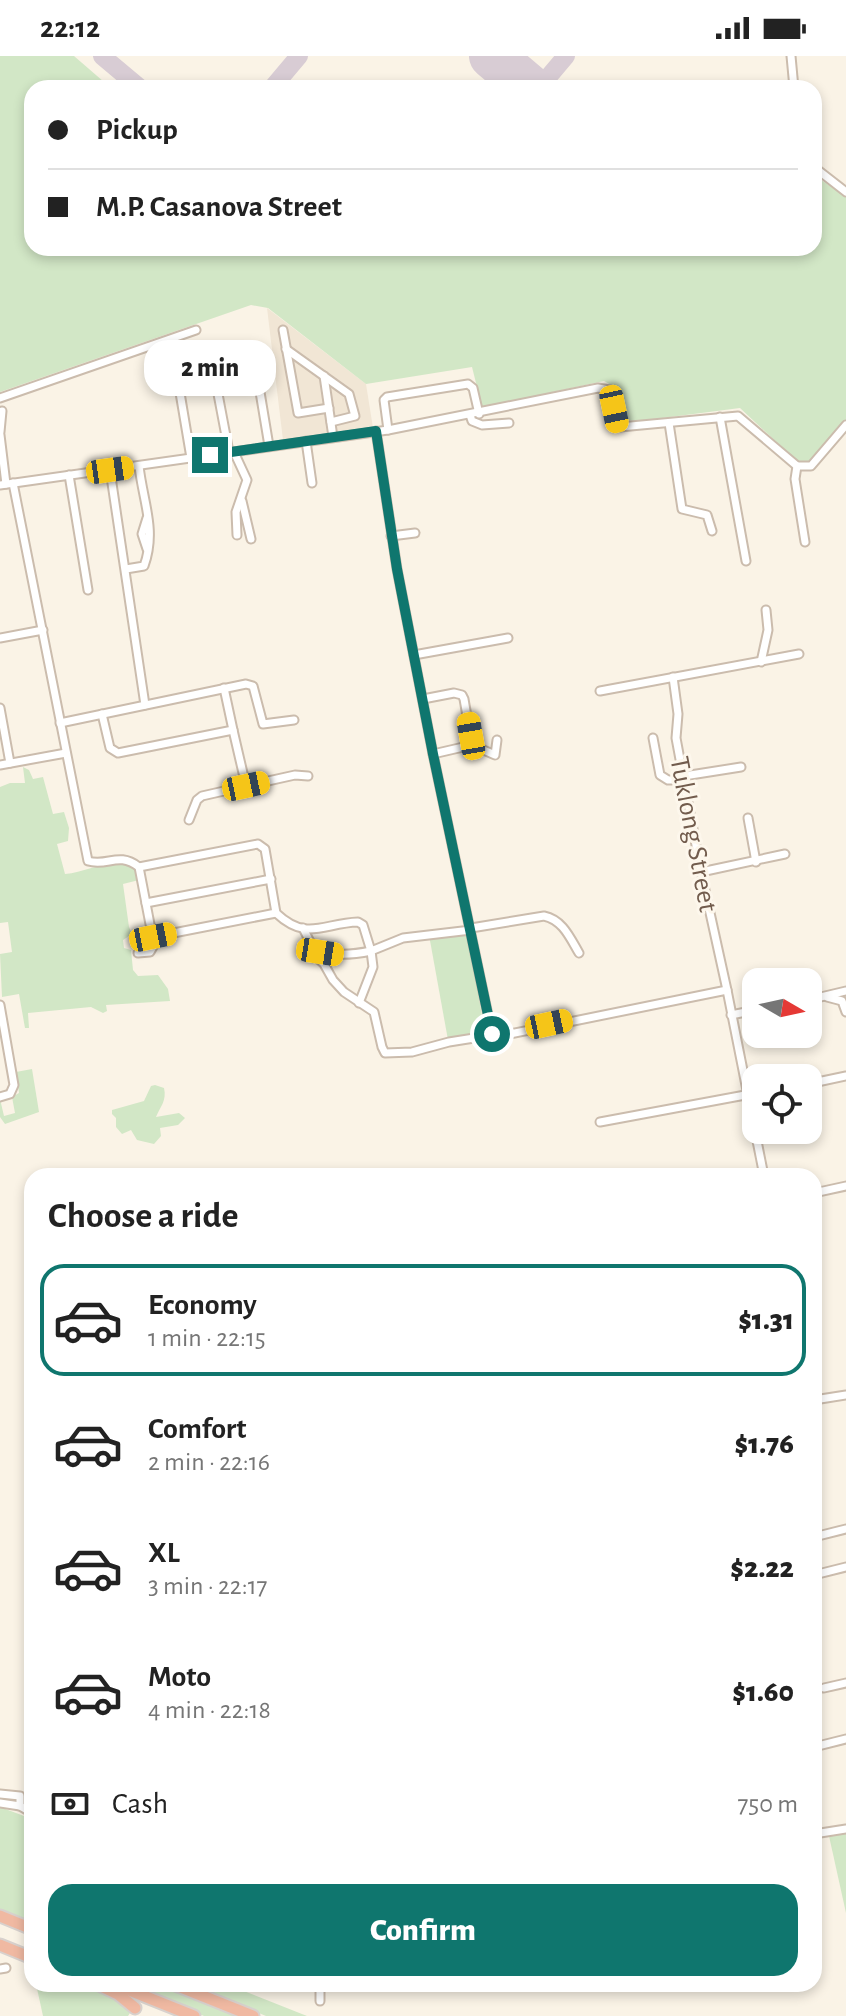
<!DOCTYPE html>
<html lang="en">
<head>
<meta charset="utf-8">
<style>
  :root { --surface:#fff; --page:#f2f2f2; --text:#222; --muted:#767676; --line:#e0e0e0; --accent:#0f766e }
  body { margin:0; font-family:"Alegreya Sans",sans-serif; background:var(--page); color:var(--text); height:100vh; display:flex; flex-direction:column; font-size:30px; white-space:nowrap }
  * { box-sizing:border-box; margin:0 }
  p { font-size:26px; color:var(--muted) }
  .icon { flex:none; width:44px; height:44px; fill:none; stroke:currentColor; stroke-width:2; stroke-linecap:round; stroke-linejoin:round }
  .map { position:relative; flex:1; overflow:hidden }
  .side { position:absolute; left:24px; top:1112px; width:798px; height:824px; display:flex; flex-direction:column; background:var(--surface); border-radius:24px; box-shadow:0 4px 12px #0003 }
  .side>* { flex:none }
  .hud { position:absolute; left:24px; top:24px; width:798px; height:176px; border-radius:24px; box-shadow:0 4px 12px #0003; display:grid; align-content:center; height:176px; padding:0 24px; background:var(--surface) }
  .needle { width:52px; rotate:99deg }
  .tools { position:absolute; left:742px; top:912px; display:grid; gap:16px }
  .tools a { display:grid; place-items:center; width:80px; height:80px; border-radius:16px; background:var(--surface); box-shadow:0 4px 12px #0003; font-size:40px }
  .end { position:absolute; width:36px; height:36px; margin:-18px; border:10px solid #0f766e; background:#fff; box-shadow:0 0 0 4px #fff }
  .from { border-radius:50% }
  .bubble { position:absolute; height:56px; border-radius:24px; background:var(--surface); box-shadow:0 4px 12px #0003; font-size:26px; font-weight:800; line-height:56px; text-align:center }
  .car { position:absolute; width:24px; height:48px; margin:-24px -12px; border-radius:10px; box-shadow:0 0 6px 2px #0007; background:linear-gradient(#f5c518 24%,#345 0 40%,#f5c518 0 76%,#345 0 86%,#f5c518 0) }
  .hud b { display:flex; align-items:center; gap:28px; height:76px; font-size:30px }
  .hud b+b { border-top:2px solid var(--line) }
  .hud i { width:20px; height:20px; background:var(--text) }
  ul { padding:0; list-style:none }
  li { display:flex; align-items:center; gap:24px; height:112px; margin:0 16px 12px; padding:0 8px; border:4px solid transparent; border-radius:24px }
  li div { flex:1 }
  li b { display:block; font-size:30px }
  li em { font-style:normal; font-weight:800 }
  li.active { border-color:var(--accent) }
  li>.icon { width:72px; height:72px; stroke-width:1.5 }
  h2 { padding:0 24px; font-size:36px; line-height:96px }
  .pay { display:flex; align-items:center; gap:20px; height:88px; padding:0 24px; font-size:30px }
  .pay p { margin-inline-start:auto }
  .cta { display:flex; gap:16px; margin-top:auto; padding:16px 24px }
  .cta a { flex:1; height:92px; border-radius:24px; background:var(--accent); color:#fff; font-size:32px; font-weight:800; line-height:92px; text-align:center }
  .status { display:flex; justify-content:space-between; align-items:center; height:56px; padding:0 40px; background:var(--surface); direction:ltr }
  .status svg { height:22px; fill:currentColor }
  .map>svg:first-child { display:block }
  .residential { fill:#f1e6d5 }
  .green { fill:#d2e7c6 }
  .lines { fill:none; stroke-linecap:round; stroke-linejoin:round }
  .taxiway { stroke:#d8ccd4; stroke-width:18 }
  .runway { stroke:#d8ccd4; stroke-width:46 }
  .minor-casing { stroke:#cbbcad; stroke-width:11 }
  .highway-casing { stroke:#d8d1cd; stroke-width:15 }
  .minor { stroke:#fff; stroke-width:7 }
  .highway { stroke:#f0b9a2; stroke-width:11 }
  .route { stroke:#0f766e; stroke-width:10 }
  .labels { text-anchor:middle; stroke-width:6; stroke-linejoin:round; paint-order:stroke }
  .street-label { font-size:28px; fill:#725c4d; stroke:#fdf7ec }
</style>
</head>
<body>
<div class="status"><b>22:12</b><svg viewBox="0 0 49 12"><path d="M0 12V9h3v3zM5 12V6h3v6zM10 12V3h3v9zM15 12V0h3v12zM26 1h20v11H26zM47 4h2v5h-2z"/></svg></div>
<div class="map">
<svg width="846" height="1960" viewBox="0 0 846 1960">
  <rect width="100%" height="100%" fill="#faf3e6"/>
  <polygon class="residential" points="267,252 366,328 373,372 283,384"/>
  <g class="green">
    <polygon points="0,0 74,0 111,32 32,32 32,192 814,192 814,119 846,141 846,366 808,409 800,408 740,352 639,365 622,364 613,330 604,325 482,351 472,311 366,328 268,252 251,249 0,336"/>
    <path d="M23,711L29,714L33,723L43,721L53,758L64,756L69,772L68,785L57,788L65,818C90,816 113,798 137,814L139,824L123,828L129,871L132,878L123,884L124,892L131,894L133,914L138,920L158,919L168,933L170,945L106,949L107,955L103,957L91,951L28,957L29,972H25L19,938L2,941L0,898L12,896L8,866L0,867V731L10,727H25Z"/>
    <polygon points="468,877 485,977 448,984 429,879"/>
    <polygon points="32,1013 39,1056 5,1068 0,1061 0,1043 4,1060 15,1057 12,1041 19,1037 16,1016"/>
    <path d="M155,1029L164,1032C167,1045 160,1051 156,1061L179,1057L185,1062L178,1069L160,1072L161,1080L154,1088L137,1084L131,1074L122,1078L116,1071V1062L112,1058V1054L144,1045L151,1030Z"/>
    <polygon points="0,1751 32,1763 32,1868 0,1855"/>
    <polygon points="846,1776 846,1857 829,1780"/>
    <path d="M36,1928C70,1928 111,1923 130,1957L128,1960H43Z"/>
    <polygon points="124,1928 161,1928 242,1960 204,1960"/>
    <polygon points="189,1928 226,1928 307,1960 266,1960"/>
  </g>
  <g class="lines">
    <g class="taxiway">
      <polyline points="102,0 140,32"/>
      <polyline points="272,32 299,0"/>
      <polyline points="539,32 566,0"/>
    </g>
    <polyline class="runway" points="492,0 530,32"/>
    <g class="minor-casing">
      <g id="minor">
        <polyline points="791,0 794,32"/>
        <polyline points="814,111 846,136"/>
        <polyline points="283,274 298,357 329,352"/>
        <polyline points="286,293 349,338 355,360 331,366"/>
        <polyline points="211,301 229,396"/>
        <polyline points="324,320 333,381"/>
        <polyline points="0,342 196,274"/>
        <polyline points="470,359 472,365 482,369 509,367"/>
        <polyline points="720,361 746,505"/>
        <polyline points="669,367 682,453 707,459 712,475"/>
        <polyline points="388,374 384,344 387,341 468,328 473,332 479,358"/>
        <polyline points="376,375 397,513 433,698 492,978 500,980 727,934 764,1120"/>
        <polyline points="0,376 2,355"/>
        <polyline points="0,379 6,428"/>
        <polyline points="306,385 312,427"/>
        <polyline points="234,396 247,424 236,456 237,479"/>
        <polyline points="191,402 176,313 246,290 253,294 269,390"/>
        <polyline points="797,410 795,423 805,486"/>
        <polyline points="110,414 145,649"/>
        <polyline points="69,419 88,534"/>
        <path d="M13,427L88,805C108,811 118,795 139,811L258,788L265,793L276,857C307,886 323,867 358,866L363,869L371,895L403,882L471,874"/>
        <polyline points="0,429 388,374 598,332 610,334 620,371 738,360 797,410 811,410 846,369"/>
        <polyline points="242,445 251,483"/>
        <polyline points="147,462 142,478 147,493"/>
        <polyline points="391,480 415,477"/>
        <path d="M126,513L144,510C157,474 143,446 139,410"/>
        <polyline points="0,582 43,574"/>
        <polyline points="414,599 508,582"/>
        <polyline points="761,606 768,574 766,554"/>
        <polyline points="673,621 678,658 676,682 701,816 727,934"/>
        <polyline points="600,635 799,598"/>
        <polyline points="423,643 454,637 462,639 464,643 472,689 433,698"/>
        <polyline points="0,652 10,707"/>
        <polyline points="102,658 110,692 118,697 233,674 224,632"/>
        <polyline points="60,667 246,628 253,630 263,668 294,664"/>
        <polyline points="233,674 246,730 295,719 308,720"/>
        <polyline points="653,682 660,719 668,724 684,724"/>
        <polyline points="472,689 495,699 497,684"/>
        <polyline points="0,709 66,697"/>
        <polyline points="684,720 741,711"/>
        <polyline points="748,762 756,806"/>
        <polyline points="189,764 197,744 202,740 246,730"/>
        <polyline points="701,816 785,798"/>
        <polyline points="146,847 271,823"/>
        <path d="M303,872L314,894C332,900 352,899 371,895L373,911L359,947"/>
        <path d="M471,872L544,860C563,864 570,882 579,897"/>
        <polyline points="153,881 276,857"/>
        <polyline points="314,894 315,900 324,908 333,924 344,936 374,956 382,991 385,997 412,996 449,986 493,979"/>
        <polyline points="138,897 150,896 154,889 139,811"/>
        <polyline points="827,941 842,945 846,956"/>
        <polyline points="808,944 846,935"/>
        <polyline points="0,949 14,1029 10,1038 0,1041"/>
        <polyline points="731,959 756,954"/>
        <polyline points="808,1028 846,1020"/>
        <polyline points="600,1066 756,1037"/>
        <polyline points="814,1137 846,1130"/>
        <polyline points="814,1344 846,1339"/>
        <polyline points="814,1481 846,1473"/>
        <polyline points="814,1519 846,1511"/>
        <polyline points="824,1632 846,1627"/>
        <polyline points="814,1691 846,1683"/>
        <polyline points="0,1738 20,1740 20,1750"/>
        <polyline points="0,1747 20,1750 32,1757"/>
        <polyline points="814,1778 846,1773"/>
        <polyline points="0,1913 6,1912"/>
        <polyline points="320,1928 320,1945"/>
      </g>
    </g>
    <g class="highway-casing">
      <g id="highway">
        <polyline points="0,1860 32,1873"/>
        <polyline points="0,1889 32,1902"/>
        <polyline points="97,1928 118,1938 135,1952"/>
        <polyline points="114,1928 194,1960"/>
        <polyline points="173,1928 253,1960"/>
      </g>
    </g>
    <use href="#minor" class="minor"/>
    <use href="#highway" class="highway"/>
  </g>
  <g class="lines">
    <polyline class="route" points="210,399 376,375 397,513 433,698 492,978"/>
  </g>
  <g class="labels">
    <g class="street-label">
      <text transform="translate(695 778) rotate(79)" y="10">Tuklong Street</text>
    </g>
  </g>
</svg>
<div class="tools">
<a><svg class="needle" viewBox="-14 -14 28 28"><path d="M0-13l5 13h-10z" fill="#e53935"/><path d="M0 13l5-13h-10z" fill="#767676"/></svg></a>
<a><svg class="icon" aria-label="locate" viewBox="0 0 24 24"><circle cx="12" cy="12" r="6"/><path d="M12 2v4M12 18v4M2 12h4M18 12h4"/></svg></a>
</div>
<i class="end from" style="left:492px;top:978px"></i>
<i class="end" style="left:210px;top:399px"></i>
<div class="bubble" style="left:144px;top:284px;width:132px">2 min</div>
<i class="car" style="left:614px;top:353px;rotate:168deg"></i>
<i class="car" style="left:110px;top:414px;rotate:82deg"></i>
<i class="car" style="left:471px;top:680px;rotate:350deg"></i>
<i class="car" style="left:246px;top:730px;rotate:78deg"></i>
<i class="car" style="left:153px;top:881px;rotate:79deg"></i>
<i class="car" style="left:320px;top:896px;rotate:99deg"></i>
<i class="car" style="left:549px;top:968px;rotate:78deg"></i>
<div class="hud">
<b><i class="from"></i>Pickup</b>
<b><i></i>M.P. Casanova Street</b>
</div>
<section class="side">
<h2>Choose a ride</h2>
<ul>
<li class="active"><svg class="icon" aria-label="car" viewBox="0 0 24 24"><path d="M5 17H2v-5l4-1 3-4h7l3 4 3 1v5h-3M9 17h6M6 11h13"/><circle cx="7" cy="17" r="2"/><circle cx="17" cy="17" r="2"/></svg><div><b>Economy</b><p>1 min · 22:15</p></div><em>$1.31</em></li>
<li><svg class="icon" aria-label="car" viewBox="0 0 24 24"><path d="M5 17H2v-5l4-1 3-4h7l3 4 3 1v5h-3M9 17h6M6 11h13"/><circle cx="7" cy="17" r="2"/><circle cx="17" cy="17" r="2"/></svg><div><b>Comfort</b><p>2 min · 22:16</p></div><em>$1.76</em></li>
<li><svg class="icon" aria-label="car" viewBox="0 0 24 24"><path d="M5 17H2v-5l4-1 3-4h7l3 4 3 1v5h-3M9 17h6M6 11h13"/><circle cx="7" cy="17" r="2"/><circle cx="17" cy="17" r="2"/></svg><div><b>XL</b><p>3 min · 22:17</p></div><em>$2.22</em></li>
<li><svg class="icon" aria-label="car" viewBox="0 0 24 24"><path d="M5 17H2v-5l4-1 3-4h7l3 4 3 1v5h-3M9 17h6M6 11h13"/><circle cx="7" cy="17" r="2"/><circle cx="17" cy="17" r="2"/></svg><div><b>Moto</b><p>4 min · 22:18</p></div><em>$1.60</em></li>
</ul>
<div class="pay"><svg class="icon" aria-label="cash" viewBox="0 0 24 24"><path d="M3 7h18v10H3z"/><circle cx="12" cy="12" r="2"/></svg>Cash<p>750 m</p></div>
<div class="cta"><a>Confirm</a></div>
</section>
</div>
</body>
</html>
